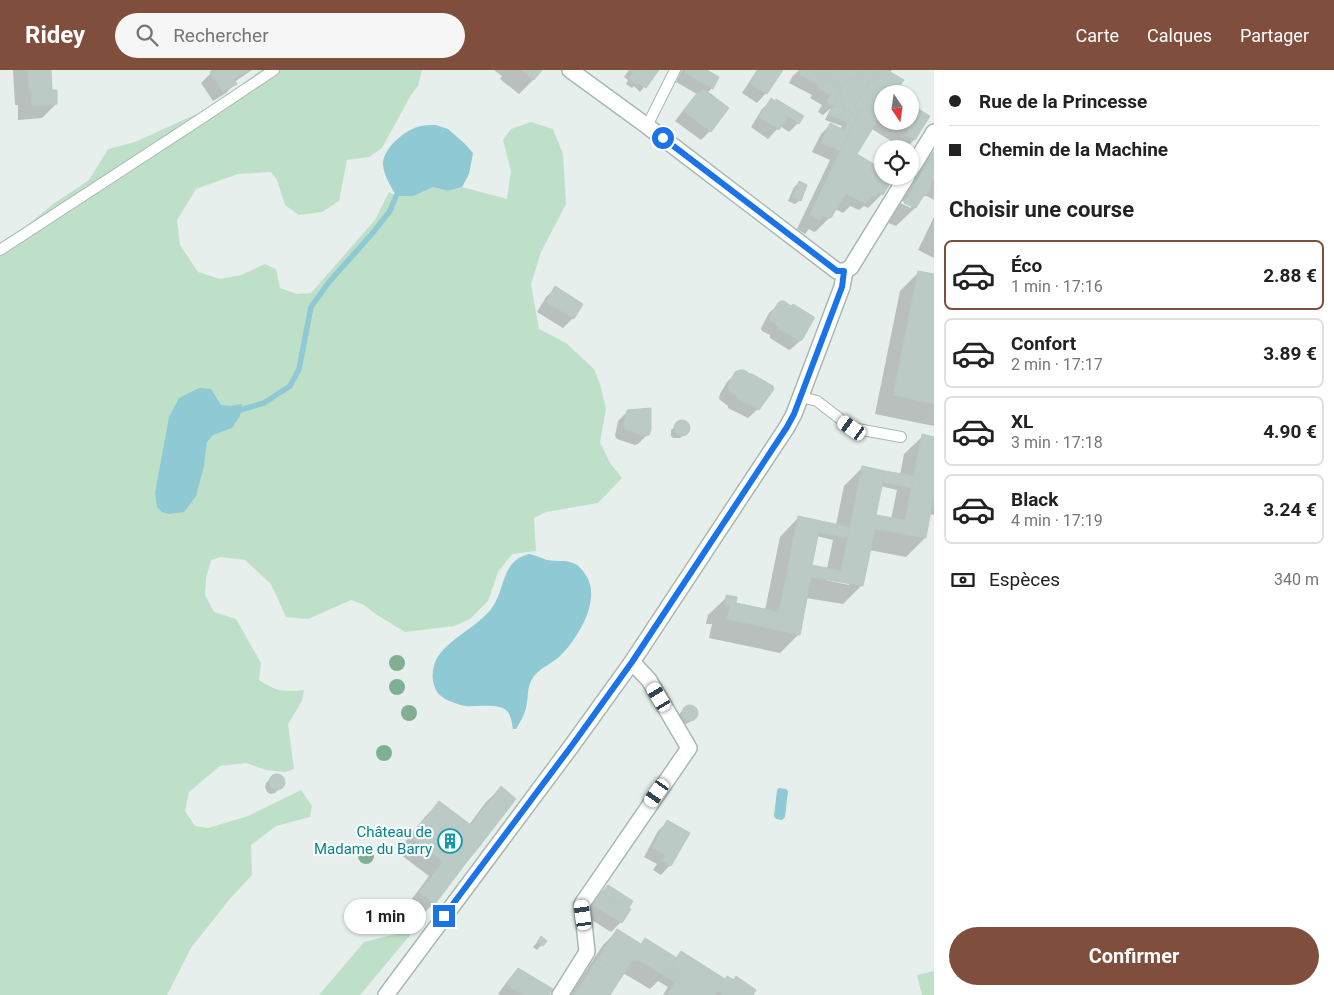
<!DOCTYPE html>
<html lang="fr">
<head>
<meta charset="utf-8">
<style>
  :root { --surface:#fff; --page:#f6f6f6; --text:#222; --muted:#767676; --line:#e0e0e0; --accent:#804e3d }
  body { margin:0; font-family:Roboto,sans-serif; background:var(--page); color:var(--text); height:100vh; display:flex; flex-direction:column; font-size:19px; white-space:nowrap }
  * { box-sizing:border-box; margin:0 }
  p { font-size:16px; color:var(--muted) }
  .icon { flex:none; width:28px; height:28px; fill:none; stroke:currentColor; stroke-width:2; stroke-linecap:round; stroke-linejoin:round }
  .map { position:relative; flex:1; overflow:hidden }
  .drawer { display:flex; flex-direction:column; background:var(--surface); width:400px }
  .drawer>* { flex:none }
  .banner { display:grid; align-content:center; height:110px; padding:0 15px; background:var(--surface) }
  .needle { width:32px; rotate:167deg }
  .fabs { position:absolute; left:874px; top:15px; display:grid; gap:10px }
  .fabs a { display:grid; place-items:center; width:45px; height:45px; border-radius:50%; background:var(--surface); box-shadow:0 1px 4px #0004; font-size:25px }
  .end { position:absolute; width:22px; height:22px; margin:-11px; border:6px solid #1a73e8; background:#fff; box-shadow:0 0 0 2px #fff }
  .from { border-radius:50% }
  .bubble { position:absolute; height:35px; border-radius:18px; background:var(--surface); box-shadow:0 1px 4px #0004; font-size:16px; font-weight:700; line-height:35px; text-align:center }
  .car { position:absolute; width:15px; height:30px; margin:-15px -8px; border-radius:6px; box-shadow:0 0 4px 1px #0007; background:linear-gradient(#fff 24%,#345 0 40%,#fff 0 76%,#345 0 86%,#fff 0) }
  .banner b { display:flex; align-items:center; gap:18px; height:48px; font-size:19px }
  .banner b+b { border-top:1px solid var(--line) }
  .banner i { width:12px; height:12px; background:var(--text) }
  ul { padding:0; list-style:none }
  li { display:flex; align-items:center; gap:15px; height:70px; margin:0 10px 8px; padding:0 5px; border:2px solid var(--line); border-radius:8px }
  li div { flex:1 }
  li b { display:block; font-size:19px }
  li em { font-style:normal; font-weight:700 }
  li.current { border-color:var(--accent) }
  li>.icon { width:45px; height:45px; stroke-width:1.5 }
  h2 { padding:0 15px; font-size:22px; line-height:60px }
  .pay { display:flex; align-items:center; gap:12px; height:55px; padding:0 15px; font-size:19px }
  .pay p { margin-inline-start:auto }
  .primary-button { display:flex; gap:10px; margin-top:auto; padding:10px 15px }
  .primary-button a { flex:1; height:58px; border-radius:30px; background:var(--accent); color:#fff; font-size:20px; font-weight:700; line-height:58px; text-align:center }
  header { display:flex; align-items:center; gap:30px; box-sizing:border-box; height:70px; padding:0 25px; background:var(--accent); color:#fff }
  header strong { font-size:24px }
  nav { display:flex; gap:28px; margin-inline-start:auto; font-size:18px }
  .search { width:350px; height:45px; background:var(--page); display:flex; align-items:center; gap:12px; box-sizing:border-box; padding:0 18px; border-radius:28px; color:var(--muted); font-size:19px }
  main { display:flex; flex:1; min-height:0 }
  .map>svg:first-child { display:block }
  .green { fill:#bfe0c8 }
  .water { fill:#8ec9d4 }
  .shadow { fill:#0003; fill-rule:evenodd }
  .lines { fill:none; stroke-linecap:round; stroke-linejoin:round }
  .stream { stroke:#8ec9d4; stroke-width:5.5 }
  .building { fill:#bbcac4; stroke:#b8c9c2 }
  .service-casing { stroke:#a8b8b2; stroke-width:12 }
  .minor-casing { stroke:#a8b8b2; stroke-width:18 }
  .tertiary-casing { stroke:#a8b8b2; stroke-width:18 }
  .service { stroke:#fff; stroke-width:10 }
  .minor { stroke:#fff; stroke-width:15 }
  .tertiary { stroke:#fff; stroke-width:15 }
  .tree { fill:#80af93 }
  .route { stroke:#1a73e8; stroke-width:6 }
  .labels { text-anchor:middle; stroke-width:4.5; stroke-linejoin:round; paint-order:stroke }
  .culture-label { font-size:15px; fill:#0d838f; stroke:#f7fbf9; text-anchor:end }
</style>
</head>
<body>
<header>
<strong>Ridey</strong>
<div class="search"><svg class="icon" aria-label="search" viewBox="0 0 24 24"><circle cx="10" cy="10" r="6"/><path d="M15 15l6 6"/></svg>Rechercher</div>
<nav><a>Carte</a><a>Calques</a><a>Partager</a></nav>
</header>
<main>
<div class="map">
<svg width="934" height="925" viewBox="0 0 934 925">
  <rect width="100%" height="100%" fill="#e6efeb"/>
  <g class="green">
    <path d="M261,0H422L418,16L411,25L382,78L369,87L347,90L339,131L322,142L299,145L285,135L277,110L271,102L238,104L196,119L177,150L180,175L198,202L220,209L241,205L265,194L276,199L280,218L297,224L311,223L375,150L389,122L396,126H414L433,117L448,121L462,117L507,129L511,101L503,70L511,59L531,52L553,59L563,84L566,134L541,182L531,214L539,259L566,273L594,299L600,314L606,339L600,372L610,393L622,408L598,433L546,442L534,448L536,481L512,484L498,502L488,531L470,549L454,556L405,562L374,543L364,535L351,530L308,549L286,547L271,514L245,490L221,487L211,490L206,508L205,525L214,542L236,549L261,593L259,610C278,622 282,622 304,620L302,631L288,654L294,699L285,702L266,700L246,693L220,696L189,722L185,741L195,756L208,758L248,746L301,720L312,736L310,747L276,756L251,775L252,805L228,831L191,878L167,925H0V176H3L53,134L89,110L108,79L135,72L214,36Z"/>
    <polygon points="400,863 411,864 360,925 319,925 364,872"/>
    <polygon points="934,901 934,925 922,925 917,905"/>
  </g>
  <g class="water">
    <path d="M436,55L448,59L464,73L473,83L469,104L462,117L448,121L433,117L414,126H396C391,116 383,105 383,93C384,77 406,59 421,56C425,55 431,55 436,55Z"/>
    <polygon points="199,318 211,319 221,335 230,336 242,334 240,346 232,358 213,365 207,372 204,396 196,426 184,442 169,444 162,442 157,437 155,423 169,347 179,328"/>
    <path d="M529,484C535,485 541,488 547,490C557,492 568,489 577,495C581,498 584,502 587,507C601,531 577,570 559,587C551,594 540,598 534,606C526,617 529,626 526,638C524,646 520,652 516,659H513C512,653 511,645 507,641C499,633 476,637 465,636C459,635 453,632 447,630C443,627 438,625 436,620C431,611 432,599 436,590C448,568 477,558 492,538C506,518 501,491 529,484Z"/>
    <polygon points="779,718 786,719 788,721 785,747 782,750 776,749 774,746 777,720"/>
  </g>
  <g class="shadow">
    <polygon points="13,0 50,0 51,21 56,34 42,48 18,50 18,35 15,35"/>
    <polygon points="211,0 252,0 234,12 235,13 226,23 213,31 201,13 212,2"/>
    <polygon points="494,0 540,0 533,10 519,24 500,9 502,6"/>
    <polygon points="629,0 657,0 640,22 634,16 632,18 626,14 628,10 624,7"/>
    <polygon points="682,0 705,0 712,18 707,23 710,61 701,70 675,51 689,33 697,24 676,12"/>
    <polygon points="757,0 781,0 766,23 757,33 742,23"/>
    <polygon points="799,0 892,0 889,3 882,24 882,51 910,51 910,35 929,46 914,70 905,79 893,79 896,74 872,59 856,84 882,101 882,124 868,138 864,136 859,140 850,136 843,143 835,139 830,147 816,161 814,162 809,159 805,164 797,159 830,90 812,82 821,64 830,55 840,59 842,56 825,50 831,38 823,45 818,42 822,35 810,28 812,25 789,13 792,7"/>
    <polygon points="772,30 798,53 789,62 780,56 768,69 751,57 762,39"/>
    <polygon points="934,81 934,130 925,125 918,132 915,138 896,156 886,152 898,132 911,138 911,135 900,130 918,98"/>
    <polygon points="799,113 800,130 795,134 788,131 794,117"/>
    <polygon points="934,147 934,188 918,180"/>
    <polygon points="919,202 934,205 934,356 875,344 900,221"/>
    <polygon points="556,218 582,234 573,248 563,258 537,242 546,227"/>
    <polygon points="779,234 801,270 791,279 789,280 770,268 770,265 762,261 761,258 769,243"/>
    <polygon points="737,302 758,339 748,348 728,338 728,336 719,329 720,324 727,312"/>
    <polygon points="628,341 648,364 638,374 635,375 617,369 615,366 618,351"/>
    <polygon points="681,352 686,353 688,357 687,362 680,368 673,368 671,366 671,360"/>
    <path d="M923,366L934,368V445L929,444L925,468L906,487L869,480L862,515L843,534L806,528L799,564L780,583L709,568L712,554H706L708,545L727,527L734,534L765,540L780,467L798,448L818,456L821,452L836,455L844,416L862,398L900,405L904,384ZM880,416L897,420L891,449L874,446ZM816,466L833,470L827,499L810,496ZM825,508L849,512V515L825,510Z"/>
    <polygon points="688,636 693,638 696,641 695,647 690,652 686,654 681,653 678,649 679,644"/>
    <polygon points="277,706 280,707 283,711 282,716 275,723 271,724 267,722 265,717 266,713 271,709"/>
    <polygon points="501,718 434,833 420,847 406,837 429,806 397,782 425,747 439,732 469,755 486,732"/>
    <polygon points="667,752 670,795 661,805 653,800 657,794 644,787 658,761"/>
    <polygon points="599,827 628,837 629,839 621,852 611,862 584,845"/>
    <polygon points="617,861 640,875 646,869 675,889 681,883 751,925 663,925 668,917 658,911 650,919 623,903 609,925 570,925 603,875"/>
    <polygon points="541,868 545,871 537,880 533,877"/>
    <polygon points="518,899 548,925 500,925 498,924 509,909"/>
  </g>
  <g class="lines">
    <polyline class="stream" points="233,342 264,333 290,316 299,299 311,237 329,212 371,165 390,141 396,126"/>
  </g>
  <g class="building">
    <polygon points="28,0 51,0 52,20 57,20 57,34 32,36 32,21 29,21"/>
    <polygon points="213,0 249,0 234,9 237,14 223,22 210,2"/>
    <polygon points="521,0 542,0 534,10"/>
    <polygon points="629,0 643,0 635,13 629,9 633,3"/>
    <polygon points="643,0 659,0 646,18 639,13 637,15 635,13"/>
    <polygon points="686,0 707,0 719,7 713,19 685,3"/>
    <polygon points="759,0 783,0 767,24 750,13"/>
    <polygon points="799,0 808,0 841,18 833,36 827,32 830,25 819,19 820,16 798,3"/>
    <polygon points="808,0 834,0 828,11"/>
    <polygon points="834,0 861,0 857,6 843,14 841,18 828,11"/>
    <polygon points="861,0 879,0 870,12 857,6"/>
    <polygon points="879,0 887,0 904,10 894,24 871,11"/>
    <polygon points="857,6 870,12 855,36 859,42 857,46 845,40 841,33 841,18 843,14"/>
    <polygon points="871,11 879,15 862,42 860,41 859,42 855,36"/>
    <polygon points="879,15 894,24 882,24 882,43 857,84 882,99 882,106 894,106 883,125 878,122 876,126 873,127 863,121 858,130 846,123 831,148 828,148 823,145 820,150 811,145 809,146 859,42 860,41 862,42"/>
    <polygon points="841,18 841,33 845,40 834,35"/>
    <polygon points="704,19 729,38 711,62 683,41 698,22 700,23"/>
    <polygon points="771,28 775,31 776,29 804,46 799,54 788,46 779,60 759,47"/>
    <polygon points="910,34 930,46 915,70 906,65 909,59 896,51 910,51"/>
    <polygon points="834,35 845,40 841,50 829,45"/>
    <polygon points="845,40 852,43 848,53 841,50"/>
    <polygon points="852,43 857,46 840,81 821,73 830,53 844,60"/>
    <polygon points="934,83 934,109 929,118 930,119 926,126 924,125 916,138 904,133"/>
    <polygon points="799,111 807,115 801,131 792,127"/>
    <polygon points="863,121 871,125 865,134 858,130"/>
    <polygon points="918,201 934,204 934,334 893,325"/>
    <polygon points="555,216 583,234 574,249 546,232"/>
    <polygon points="781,231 784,231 791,236 793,234 814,247 814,249 802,270 799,271 779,259 779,256 770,250 770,246 778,233"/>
    <polygon points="740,300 744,300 750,304 752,304 773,316 774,319 759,340 737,328 737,326 730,322 728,319 729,313 735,302"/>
    <polygon points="651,338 651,360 649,365 645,366 626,360 624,356 627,340"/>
    <circle cx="682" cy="358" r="8"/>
    <polygon points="922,364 934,367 934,423 926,468 875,459 863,516 811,507 800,565 727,549 730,536 725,535 726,525 737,527 736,533 779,542 798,446 821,451 812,495 841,501 862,396 885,401 876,445 905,450"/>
    <polygon points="885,401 913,406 911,418 882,412"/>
    <polygon points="821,451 849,457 847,468 819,462"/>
    <circle cx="690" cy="643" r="8"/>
    <circle cx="277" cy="712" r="8"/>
    <polygon points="501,716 516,729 475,782 467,776 461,783 469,789 435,834 419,822 443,792 411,767 439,731 471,755"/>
    <polygon points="667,750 690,763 671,796 662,791 665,785 652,778"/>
    <polygon points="467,776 475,782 469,789 461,783"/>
    <polygon points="608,815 633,831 629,838 602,822"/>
    <polygon points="602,822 631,839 622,853 592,835"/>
    <polygon points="617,859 641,874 645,868 677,888 665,906 637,889 636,891 633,890 623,905 598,888"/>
    <polygon points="541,866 547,871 543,876 537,872"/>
    <polygon points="681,881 725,909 715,925 672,925 668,923 681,903 671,896"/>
    <polygon points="598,888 623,905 610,925 574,925"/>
    <polygon points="671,896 681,903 675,912 665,906"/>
    <polygon points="518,898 553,919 549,925 523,925 506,914"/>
    <polygon points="727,906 734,910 736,906 756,920 753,925 723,925 717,921"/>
  </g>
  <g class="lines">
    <g class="service-casing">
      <g id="service">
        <polyline points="647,56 675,0"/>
        <polyline points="0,180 196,52 274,0"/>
        <polyline points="801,327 817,331 852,358 901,367"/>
      </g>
    </g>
    <g class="minor-casing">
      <g id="minor">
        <polyline points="386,925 573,674 632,592 787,357 794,344 842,217 845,201"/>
        <polyline points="560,925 587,882 582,834 689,678 649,610 632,592"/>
      </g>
    </g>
    <g class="tertiary-casing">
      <g id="tertiary">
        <polyline points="570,0 647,56 837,201 845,201 851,197 907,106"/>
        <polyline points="910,101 934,62"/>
      </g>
    </g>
    <use href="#service" class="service"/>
    <use href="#minor" class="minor"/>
    <use href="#tertiary" class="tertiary"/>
  </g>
  <g class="tree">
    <circle cx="397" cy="593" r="8"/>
    <circle cx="397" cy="617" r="8"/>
    <circle cx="409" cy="643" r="8"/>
    <circle cx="384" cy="683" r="8"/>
    <circle cx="366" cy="786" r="8"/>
  </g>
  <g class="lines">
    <polyline class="route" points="444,846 573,674 632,592 787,357 794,344 842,217 844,201 837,201 663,68"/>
  </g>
  <defs>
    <g id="building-ring" transform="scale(1.25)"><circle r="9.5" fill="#f7fbf9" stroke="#0f9aa8" stroke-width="1.5"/><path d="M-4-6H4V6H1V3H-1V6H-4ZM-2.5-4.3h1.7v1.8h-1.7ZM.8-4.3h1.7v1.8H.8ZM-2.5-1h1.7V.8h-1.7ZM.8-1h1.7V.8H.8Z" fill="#0f9aa8"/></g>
  </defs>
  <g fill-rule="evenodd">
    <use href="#building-ring" x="450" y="771"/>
  </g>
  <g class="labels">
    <g class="culture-label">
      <text x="432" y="767">Château de<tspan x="432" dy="17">Madame du Barry</tspan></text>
    </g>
  </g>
</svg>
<div class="fabs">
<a><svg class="needle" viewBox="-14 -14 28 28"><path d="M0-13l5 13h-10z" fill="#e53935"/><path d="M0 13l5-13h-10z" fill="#767676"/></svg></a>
<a><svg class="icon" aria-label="locate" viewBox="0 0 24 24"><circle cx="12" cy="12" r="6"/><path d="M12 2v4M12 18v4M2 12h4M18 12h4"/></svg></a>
</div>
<i class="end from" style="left:663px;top:68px"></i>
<i class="end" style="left:444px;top:846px"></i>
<div class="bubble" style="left:344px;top:829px;width:82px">1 min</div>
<i class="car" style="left:852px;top:358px;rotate:305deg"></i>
<i class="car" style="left:659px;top:627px;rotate:329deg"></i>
<i class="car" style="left:657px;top:723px;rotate:215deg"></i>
<i class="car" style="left:583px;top:845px;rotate:352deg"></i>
</div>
<section class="drawer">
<div class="banner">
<b><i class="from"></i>Rue de la Princesse</b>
<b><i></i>Chemin de la Machine</b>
</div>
<h2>Choisir une course</h2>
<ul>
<li class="current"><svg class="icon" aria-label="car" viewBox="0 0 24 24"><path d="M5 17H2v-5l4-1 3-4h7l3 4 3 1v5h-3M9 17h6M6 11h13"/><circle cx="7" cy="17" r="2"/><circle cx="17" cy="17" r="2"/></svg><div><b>Éco</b><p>1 min · 17:16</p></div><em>2.88 €</em></li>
<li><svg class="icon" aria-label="car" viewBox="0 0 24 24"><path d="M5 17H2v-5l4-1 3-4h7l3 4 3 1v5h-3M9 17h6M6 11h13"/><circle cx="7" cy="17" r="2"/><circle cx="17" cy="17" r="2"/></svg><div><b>Confort</b><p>2 min · 17:17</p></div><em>3.89 €</em></li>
<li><svg class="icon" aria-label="car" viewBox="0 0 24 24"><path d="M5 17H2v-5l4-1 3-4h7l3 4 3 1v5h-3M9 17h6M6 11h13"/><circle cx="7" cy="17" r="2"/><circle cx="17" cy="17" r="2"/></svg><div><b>XL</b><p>3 min · 17:18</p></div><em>4.90 €</em></li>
<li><svg class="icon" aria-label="car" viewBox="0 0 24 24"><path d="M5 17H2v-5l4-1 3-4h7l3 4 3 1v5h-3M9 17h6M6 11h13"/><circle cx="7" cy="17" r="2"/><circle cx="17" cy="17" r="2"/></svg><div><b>Black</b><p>4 min · 17:19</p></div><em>3.24 €</em></li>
</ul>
<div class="pay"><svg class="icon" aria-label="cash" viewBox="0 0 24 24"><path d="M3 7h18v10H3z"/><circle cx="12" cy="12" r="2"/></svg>Espèces<p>340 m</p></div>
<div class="primary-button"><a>Confirmer</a></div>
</section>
</main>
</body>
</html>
